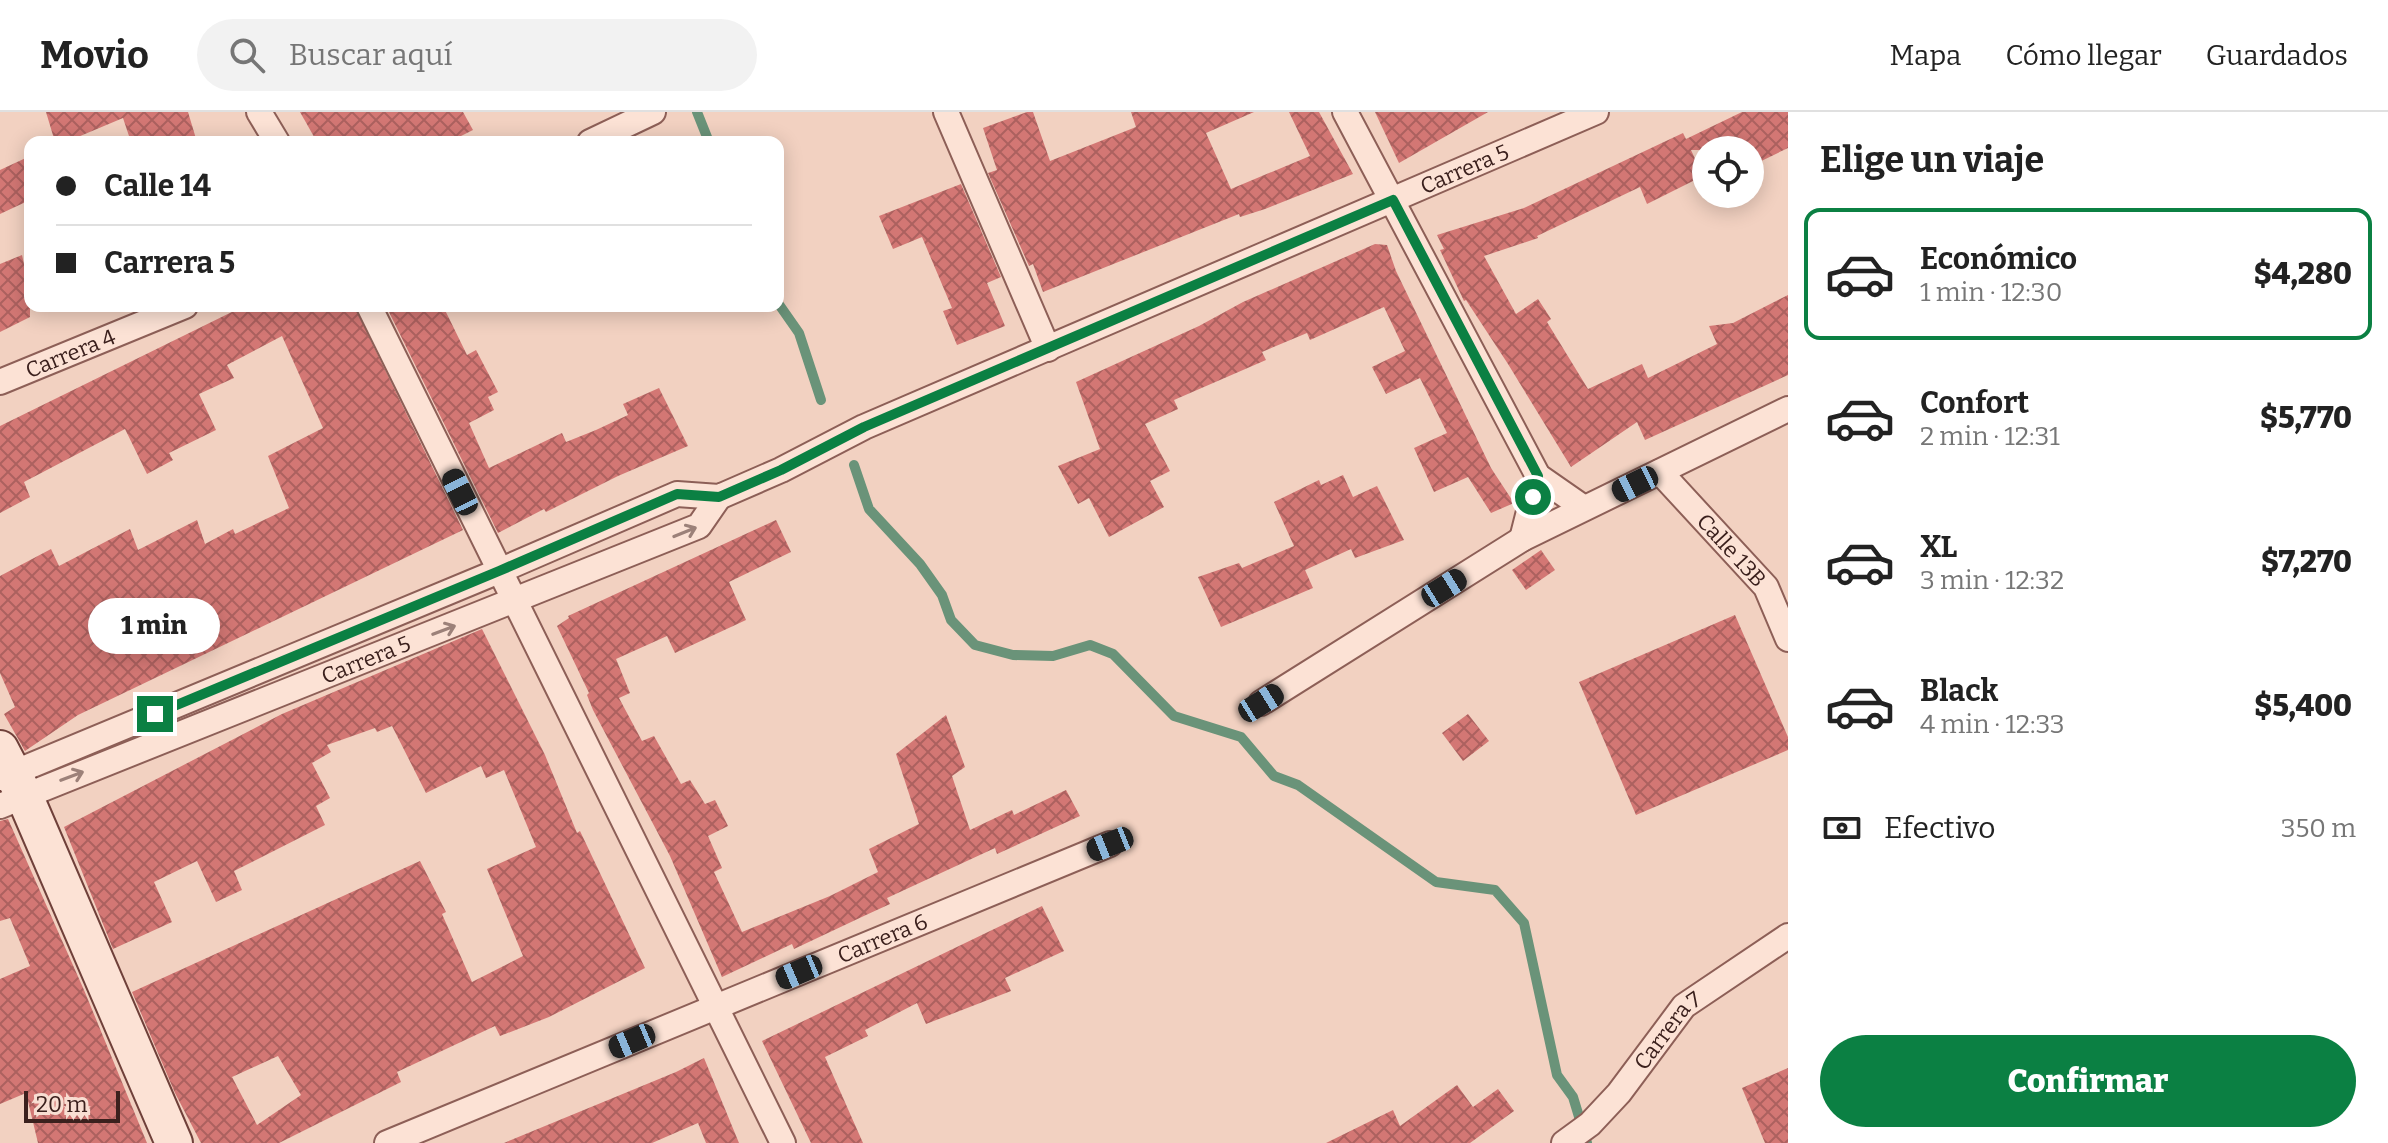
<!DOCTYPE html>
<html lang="es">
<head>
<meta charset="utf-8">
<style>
  :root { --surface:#fff; --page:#f2f2f2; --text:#222; --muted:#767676; --line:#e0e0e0; --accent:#0b8043 }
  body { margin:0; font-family:Bitter,serif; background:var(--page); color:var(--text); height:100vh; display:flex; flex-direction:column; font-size:30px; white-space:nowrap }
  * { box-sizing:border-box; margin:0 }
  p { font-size:26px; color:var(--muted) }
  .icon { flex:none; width:44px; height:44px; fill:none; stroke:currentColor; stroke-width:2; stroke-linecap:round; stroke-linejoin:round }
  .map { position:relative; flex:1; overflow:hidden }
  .sheet { display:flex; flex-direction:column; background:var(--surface); width:600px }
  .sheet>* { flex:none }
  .top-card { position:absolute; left:24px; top:24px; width:760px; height:176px; border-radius:16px; box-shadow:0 4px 20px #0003; display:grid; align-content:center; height:176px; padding:0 32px; background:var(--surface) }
  .buttons { position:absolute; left:1692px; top:24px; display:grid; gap:16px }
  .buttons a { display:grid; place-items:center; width:72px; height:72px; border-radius:50%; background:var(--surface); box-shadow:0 4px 20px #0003; font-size:40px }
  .scale { position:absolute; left:24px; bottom:20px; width:96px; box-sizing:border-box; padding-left:8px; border:4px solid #3b201d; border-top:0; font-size:22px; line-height:28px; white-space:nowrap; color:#3b201d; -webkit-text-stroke:6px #f8ded2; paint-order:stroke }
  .end { position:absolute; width:36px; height:36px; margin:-18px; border:10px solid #0b8043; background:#fff; box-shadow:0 0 0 4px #fff }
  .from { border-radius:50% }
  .bubble { position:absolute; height:56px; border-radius:28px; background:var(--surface); box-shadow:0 4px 20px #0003; font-size:26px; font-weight:800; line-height:56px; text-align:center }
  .car { position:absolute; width:24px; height:48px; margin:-24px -12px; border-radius:10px; box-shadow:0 0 6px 2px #0007; background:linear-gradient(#222 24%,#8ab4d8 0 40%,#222 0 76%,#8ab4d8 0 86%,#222 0) }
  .top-card b { display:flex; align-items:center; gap:28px; height:76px; font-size:30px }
  .top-card b+b { border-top:2px solid var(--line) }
  .top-card i { width:20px; height:20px; background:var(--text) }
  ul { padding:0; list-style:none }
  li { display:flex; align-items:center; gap:24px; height:132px; margin:0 16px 12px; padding:0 16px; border:4px solid transparent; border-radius:16px }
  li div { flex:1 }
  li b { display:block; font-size:30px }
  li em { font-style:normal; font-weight:800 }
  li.current { border-color:var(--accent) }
  li>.icon { width:72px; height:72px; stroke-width:1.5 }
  h2 { padding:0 32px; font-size:36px; line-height:96px }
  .pay { display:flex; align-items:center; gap:20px; height:88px; padding:0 32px; font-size:30px }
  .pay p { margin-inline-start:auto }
  .button { display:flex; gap:16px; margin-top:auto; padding:16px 32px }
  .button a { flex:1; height:92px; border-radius:48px; background:var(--accent); color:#fff; font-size:32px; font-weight:800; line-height:92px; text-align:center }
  header { display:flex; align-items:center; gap:48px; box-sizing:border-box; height:112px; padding:0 40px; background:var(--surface); border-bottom:2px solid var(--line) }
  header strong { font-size:38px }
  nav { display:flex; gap:44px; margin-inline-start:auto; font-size:28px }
  .search { width:560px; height:72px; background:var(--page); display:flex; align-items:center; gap:20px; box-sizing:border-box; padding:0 28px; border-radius:44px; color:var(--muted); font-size:30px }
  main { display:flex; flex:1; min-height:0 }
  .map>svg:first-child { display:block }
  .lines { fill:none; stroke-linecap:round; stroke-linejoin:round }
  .stream { stroke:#6a9379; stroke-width:10 }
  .building { fill:url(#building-cross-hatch); fill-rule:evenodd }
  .street-casing { stroke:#8d5f57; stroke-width:28 }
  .secondary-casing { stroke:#6f403a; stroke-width:40 }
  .street { stroke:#fce2d5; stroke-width:24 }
  .secondary { stroke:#fce2d5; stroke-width:36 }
  .oneway { stroke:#9c8179 }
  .route { stroke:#0b8043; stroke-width:10 }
  .labels { text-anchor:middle; stroke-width:6; stroke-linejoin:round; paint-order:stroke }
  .street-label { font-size:22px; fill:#3b201d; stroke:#f8ded2 }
</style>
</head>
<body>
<header>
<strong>Movio</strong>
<div class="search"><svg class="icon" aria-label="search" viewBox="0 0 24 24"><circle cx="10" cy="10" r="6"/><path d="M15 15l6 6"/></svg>Buscar aquí</div>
<nav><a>Mapa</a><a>Cómo llegar</a><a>Guardados</a></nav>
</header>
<main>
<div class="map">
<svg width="1788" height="1031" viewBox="0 0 1788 1031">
  <defs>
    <pattern id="building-cross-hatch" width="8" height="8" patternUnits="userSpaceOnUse" patternTransform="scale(2)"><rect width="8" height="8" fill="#d37774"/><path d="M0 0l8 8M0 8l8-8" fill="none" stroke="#ac615f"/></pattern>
  </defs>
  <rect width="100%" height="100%" fill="#f2d1c1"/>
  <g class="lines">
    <g class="stream">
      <polyline points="697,0 709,30"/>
      <polyline points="778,191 799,221 821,288"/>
      <polyline points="854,353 869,397 920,452 942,483 951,508 975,533 1013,543 1053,544 1090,533 1113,542 1174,604 1241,625 1274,664 1298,673 1436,770 1495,778 1524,811 1557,963 1573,985 1587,1031"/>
    </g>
  </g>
  <g class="building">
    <polygon points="46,0 188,0 197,30 131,30 123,6 66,30 55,30"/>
    <polygon points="300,0 463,0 473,18 449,30 317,30"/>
    <polygon points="1027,0 1033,0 1050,49 1136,15 1131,0 1254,0 1206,21 1231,77 1310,44 1289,0 1319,0 1353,62 1265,97 1240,105 1239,102 1043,180 1033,152 1029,154 988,61 997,58 983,16"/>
    <polygon points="1375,0 1488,0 1399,51"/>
    <polygon points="1742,0 1788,0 1788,36 1753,53 1750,38 1691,38 1703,64 1647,92 1640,75 1537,124 1538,126 1484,144 1516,202 1538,187 1551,207 1547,210 1588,277 1642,252 1648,266 1717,232 1709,214 1733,211 1788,183 1788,263 1645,328 1637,310 1571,355 1508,252 1466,188 1464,189 1440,138 1444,137 1437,123 1524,96 1683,21 1686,27"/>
    <polygon points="30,44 30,88 0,102 0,58"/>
    <polygon points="961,72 1001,165 987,171 1005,214 957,233 943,199 952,196 922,125 893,137 879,104"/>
    <polygon points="1375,132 1387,133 1396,159 1491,356 1514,391 1491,401 1468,365 1434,380 1414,336 1447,321 1420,266 1386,282 1372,255 1405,239 1384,195 1310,228 1307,221 1262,240 1266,248 1174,288 1178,297 1145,312 1170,359 1150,369 1164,395 1109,425 1089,386 1078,392 1058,354 1100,337 1076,270 1199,214 1243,190"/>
    <polygon points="22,143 30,179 30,205 0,220 0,152"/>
    <polygon points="244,194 354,194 463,418 78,603 25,639 4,602 15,595 0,561 0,464 51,437 59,454 130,417 138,438 197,408 205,432 233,417 235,422 289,396 268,344 323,316 282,224 227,253 234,266 199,282 216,318 169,341 173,348 147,362 125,317 24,370 30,385 0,401 0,314"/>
    <polygon points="386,194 443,194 467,243 476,238 498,280 488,285 494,298 469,311 489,356 562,321 566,330 596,318 628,303 623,292 659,276 688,334 618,364 546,400 544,397 498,421"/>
    <polygon points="1343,363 1353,385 1377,374 1404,428 1355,446 1351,437 1305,458 1313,476 1221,515 1198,465 1239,451 1242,456 1294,434 1274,390 1319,368 1321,373"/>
    <polygon points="776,408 791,440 729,470 746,508 675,541 667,524 616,547 630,581 619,586 642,629 654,624 681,672 690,668 705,692 715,688 728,714 708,724 722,756 714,760 742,820 830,784 878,760 869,737 919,712 896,642 946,603 965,655 952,664 970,718 1012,698 1014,703 1066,678 1080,704 997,742 995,736 887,786 890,792 866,803 794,837 792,832 722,865 670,744 593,598 587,583 589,581 557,514 569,506 568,504"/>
    <polygon points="1541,438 1555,458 1526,478 1512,458"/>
    <polygon points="1735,503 1788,625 1788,638 1636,703 1579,570"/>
    <path d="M482,517L545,643L577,721L580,719L645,856L549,905L500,924L495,914L397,960L401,970L279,1031H201L175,981L132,880L420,749L446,800L442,802L472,870L523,844L487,757L536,735L504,658L486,666L481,654L426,681L392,614L377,620L375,616L327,633L331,640L312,651L330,686L316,694L325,713L234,759L242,778L216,790L197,749L154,770L172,810L113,837L64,715L282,602ZM278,944L301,983L257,1013L232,965Z"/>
    <polygon points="1468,602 1489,629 1463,649 1442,621"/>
    <polygon points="8,707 84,878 147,1031 38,1031 26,981 0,992 0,867 30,854 10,806 0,809 0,709"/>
    <polygon points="1042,794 1064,839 1005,866 1011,879 926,912 917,891 865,918 868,924 825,945 863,1031 811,1031 762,929"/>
    <polygon points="704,946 739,1031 706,1031 698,1011 652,1031 504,1031 676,960"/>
    <polygon points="1788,956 1788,1031 1765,1031 1742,976"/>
    <polygon points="1457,973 1473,995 1498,977 1514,999 1470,1031 1326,1031 1393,998 1400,1014"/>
  </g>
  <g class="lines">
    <g class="street-casing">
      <g id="street">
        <polyline points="259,0 277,30"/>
        <polyline points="946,0 1048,237"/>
        <polyline points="1345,0 1538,364 1584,396"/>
        <polyline points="590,30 653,0"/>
        <polyline points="369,194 783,1031"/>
        <path id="s1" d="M0,270L185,194"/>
        <path id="s2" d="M1660,360L1766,475L1788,527"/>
        <polyline points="1522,427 1538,364"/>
        <polyline points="1261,591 1522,427 1788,297"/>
        <path id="s3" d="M1,666L499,459L677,382L719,385L781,358L864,315L1596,0"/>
        <path id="s4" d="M0,694L699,414L719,385"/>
        <path id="s5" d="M387,1031L1110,732"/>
        <path id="s6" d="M1564,1031L1590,1012L1619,981L1684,894L1788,824"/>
      </g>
    </g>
    <g class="secondary-casing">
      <polyline id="secondary" points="0,637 24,683 174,1031"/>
    </g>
    <use href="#street" class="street"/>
    <use href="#secondary" class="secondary"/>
  </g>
  <defs><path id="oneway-shaft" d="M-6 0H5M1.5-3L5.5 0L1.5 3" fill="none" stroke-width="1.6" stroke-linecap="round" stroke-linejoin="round" transform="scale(2)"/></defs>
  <g class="oneway">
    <use href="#oneway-shaft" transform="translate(685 420) rotate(-22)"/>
    <use href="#oneway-shaft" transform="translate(444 518) rotate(-21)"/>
    <use href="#oneway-shaft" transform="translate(72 664) rotate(-21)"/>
  </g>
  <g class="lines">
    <polyline class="route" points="155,602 499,459 677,382 719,385 781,358 864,315 1393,88 1538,364 1533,385"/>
  </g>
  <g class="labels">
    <g class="street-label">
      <text dy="8" stroke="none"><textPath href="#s3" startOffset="1590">Carrera 5</textPath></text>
      <text dy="8" stroke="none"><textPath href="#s1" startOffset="76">Carrera 4</textPath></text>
      <text dy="8" stroke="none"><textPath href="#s2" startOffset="106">Calle 13B</textPath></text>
      <text dy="8" stroke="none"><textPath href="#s4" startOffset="394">Carrera 5</textPath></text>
      <text dy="8" stroke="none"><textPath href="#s5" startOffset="536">Carrera 6</textPath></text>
      <text dy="8" stroke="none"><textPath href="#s6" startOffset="154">Carrera 7</textPath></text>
    </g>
  </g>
</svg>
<div class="buttons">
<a><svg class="icon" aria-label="locate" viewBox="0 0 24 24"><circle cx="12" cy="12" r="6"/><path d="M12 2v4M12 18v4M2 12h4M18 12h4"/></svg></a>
</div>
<div class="scale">20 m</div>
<i class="end from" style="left:1533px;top:385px"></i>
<i class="end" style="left:155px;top:602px"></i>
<div class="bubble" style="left:88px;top:486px;width:132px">1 min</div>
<i class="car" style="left:1635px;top:372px;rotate:244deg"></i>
<i class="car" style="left:460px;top:380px;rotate:334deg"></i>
<i class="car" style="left:1444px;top:476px;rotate:58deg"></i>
<i class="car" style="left:1261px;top:591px;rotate:58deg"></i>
<i class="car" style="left:1110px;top:732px;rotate:248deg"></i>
<i class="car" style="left:799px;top:860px;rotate:247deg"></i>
<i class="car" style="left:632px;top:929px;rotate:247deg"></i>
<div class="top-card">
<b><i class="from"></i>Calle 14</b>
<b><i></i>Carrera 5</b>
</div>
</div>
<section class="sheet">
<h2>Elige un viaje</h2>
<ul>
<li class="current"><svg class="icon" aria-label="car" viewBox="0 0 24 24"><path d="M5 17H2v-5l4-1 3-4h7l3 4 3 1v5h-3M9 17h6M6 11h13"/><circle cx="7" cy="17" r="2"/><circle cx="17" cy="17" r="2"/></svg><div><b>Económico</b><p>1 min · 12:30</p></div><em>$4,280</em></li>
<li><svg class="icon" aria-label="car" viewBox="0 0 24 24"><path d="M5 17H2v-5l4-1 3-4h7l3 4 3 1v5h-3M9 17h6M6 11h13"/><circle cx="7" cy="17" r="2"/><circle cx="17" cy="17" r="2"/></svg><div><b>Confort</b><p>2 min · 12:31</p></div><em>$5,770</em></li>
<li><svg class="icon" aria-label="car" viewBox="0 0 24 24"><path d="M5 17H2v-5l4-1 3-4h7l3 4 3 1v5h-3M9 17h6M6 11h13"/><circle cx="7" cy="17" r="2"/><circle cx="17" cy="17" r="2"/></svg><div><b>XL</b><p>3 min · 12:32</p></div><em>$7,270</em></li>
<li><svg class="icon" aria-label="car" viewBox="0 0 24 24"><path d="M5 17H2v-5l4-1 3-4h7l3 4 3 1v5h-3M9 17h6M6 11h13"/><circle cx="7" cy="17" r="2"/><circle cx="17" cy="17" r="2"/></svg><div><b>Black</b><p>4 min · 12:33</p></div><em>$5,400</em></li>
</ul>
<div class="pay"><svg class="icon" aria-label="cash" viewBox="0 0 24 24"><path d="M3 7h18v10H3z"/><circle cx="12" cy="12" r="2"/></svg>Efectivo<p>350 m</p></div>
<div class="button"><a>Confirmar</a></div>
</section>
</main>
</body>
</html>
